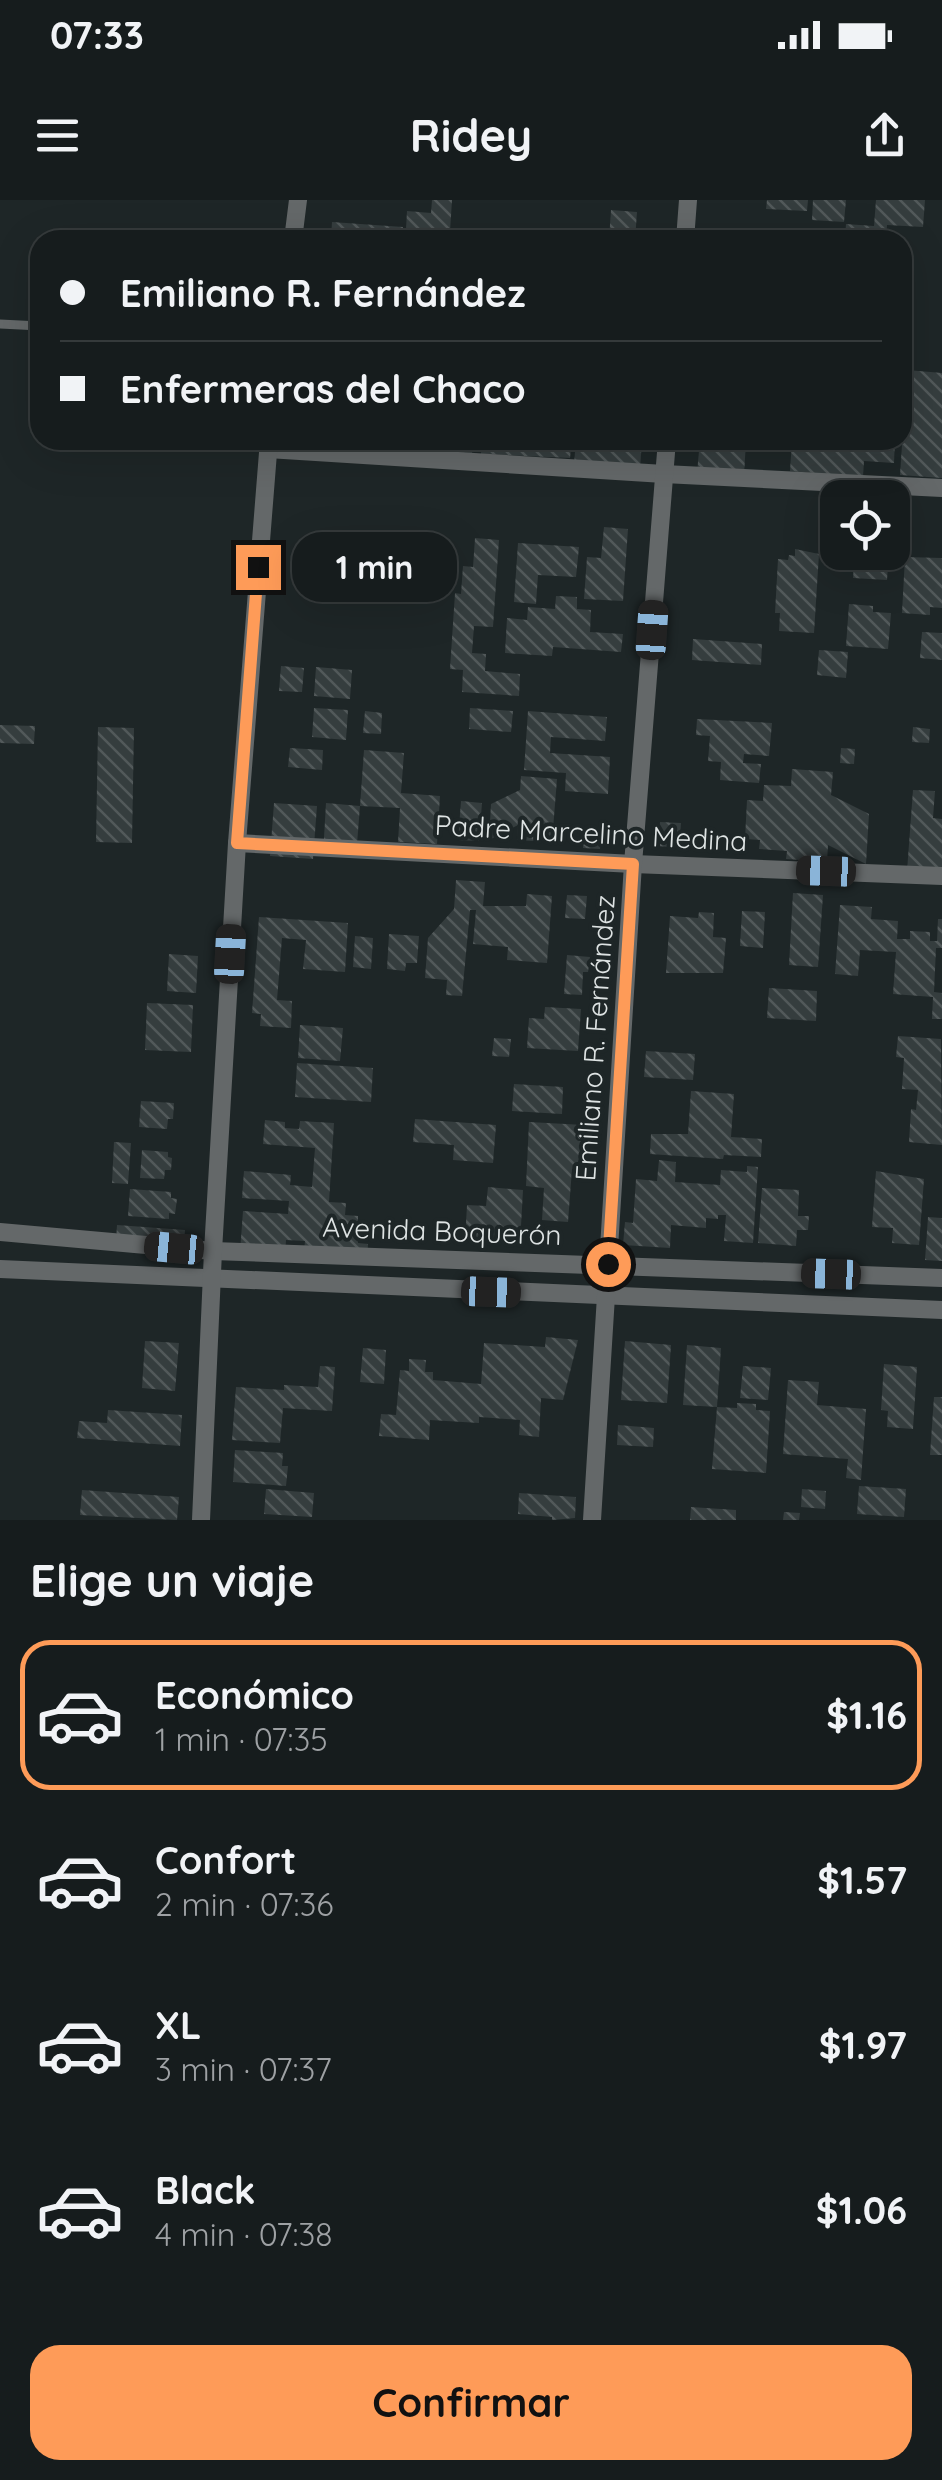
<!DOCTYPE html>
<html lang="es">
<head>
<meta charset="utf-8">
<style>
  :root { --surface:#161c1d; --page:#1f2526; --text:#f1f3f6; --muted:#9ea1a4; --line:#353a3b; --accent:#fe9b58 }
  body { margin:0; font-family:Quicksand,sans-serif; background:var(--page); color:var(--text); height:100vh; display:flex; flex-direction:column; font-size:38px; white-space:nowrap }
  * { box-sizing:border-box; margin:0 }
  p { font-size:32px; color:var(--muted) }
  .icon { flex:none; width:55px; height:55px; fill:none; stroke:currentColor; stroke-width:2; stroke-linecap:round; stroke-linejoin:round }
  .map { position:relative; height:1320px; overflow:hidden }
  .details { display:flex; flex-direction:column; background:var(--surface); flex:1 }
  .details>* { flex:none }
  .top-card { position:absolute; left:30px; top:30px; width:882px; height:220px; border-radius:30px; box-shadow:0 10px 40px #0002,0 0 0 2px var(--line); display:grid; align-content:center; height:220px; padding:0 30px; background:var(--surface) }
  .fabs { position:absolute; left:820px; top:280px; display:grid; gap:20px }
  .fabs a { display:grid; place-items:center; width:90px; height:90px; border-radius:20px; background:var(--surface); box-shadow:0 10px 40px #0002,0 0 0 2px var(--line); font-size:50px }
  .end { position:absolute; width:45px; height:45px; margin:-22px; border:12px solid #fe9b58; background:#111; box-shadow:0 0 0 5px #111 }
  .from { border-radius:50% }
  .bubble { position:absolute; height:70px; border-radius:30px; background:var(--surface); box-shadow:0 10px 40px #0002,0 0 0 2px var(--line); font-size:32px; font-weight:700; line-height:70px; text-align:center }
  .car { position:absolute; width:30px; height:60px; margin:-30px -15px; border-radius:12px; box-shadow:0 0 8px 2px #0007; background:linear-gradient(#222 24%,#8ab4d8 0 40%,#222 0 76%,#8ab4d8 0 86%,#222 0) }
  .top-card b { display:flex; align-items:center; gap:35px; height:95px; font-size:38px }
  .top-card b+b { border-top:2px solid var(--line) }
  .top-card i { width:25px; height:25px; background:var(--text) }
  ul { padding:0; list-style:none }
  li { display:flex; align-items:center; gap:30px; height:150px; margin:0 20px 15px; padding:0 10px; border:5px solid transparent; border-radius:30px }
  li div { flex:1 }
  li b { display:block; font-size:38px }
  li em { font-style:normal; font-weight:700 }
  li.current { border-color:var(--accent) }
  li>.icon { width:90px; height:90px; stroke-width:1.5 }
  h2 { padding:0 30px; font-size:45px; line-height:120px }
  .cta { display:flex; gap:20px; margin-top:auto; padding:20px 30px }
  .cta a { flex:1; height:115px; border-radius:30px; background:var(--accent); color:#111; font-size:40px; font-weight:700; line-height:115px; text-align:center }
  .status { display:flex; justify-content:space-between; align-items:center; height:70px; padding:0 50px; background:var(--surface); direction:ltr }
  .status svg { height:28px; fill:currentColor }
  header { display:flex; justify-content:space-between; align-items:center; height:130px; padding:0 30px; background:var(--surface); font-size:45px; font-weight:700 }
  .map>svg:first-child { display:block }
  .building { fill:url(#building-back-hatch) }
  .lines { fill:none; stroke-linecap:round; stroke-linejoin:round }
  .lane { stroke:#646869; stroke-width:9 }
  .street { stroke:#646869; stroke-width:18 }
  .route { stroke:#fe9b58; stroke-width:12 }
  .labels { text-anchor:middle; stroke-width:8; stroke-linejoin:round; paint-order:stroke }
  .street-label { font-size:28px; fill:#dee3e3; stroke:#1e2627 }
</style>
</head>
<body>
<div class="status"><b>07:33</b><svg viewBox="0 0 49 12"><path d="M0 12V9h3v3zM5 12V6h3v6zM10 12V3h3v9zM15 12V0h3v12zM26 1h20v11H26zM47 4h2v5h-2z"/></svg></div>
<header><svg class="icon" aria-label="menu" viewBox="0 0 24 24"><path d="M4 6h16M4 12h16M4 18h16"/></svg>Ridey<svg class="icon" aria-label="share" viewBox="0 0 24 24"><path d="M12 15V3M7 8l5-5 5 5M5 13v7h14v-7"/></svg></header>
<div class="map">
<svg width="942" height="1320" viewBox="0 0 942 1320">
  <defs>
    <pattern id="building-back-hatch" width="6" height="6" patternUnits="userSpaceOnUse" patternTransform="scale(2.5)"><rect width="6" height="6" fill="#353d3e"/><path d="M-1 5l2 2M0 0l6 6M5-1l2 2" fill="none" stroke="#52595a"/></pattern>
  </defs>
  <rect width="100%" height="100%" fill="#1e2627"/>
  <g class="building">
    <polygon points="432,0 452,0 450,32 406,29 407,11 431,13"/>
    <polygon points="767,0 808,0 807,11 766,9"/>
    <polygon points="813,0 846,0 844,22 812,20"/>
    <polygon points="876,0 925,0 923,27 887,25 886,40 845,40 846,24 874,26"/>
    <polygon points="611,10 637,12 635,40 609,40"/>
    <polygon points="332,22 403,27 402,40 344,40 331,37"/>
    <polygon points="734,35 759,37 759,40 734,40"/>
    <polygon points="907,170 942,173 942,278 900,275"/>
    <polygon points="392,240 408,240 407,250 392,249"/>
    <polygon points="430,240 473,240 472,253 429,250"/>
    <polygon points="482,240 572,240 570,258 481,254"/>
    <polygon points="576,240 642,240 640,269 574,264"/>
    <polygon points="700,240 746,240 744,276 697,273"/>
    <polygon points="792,240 895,240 894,263 864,261 863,277 790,271"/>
    <polygon points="604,327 628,329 623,401 584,399 587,357 601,358"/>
    <polygon points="475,338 499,340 493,427 474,426 472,453 486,454 485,471 520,474 519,496 462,492 463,470 450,469 455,393 461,394 463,366 473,367"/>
    <polygon points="518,343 579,347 576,377 538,375 536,404 514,402"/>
    <polygon points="795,349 819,354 814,433 779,431 780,413 775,413 778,359 788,360 789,355 795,356"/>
    <polygon points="855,352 889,352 887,380 853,378"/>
    <polygon points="905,357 942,358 942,408 930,407 930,415 902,413"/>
    <polygon points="556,396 577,397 577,409 591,410 590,432 623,434 621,452 553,447 552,456 505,453 507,418 527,420 528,407 555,409"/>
    <polygon points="849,404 873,406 873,412 891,413 888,449 846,446"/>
    <polygon points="922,432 942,433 942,460 920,458"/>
    <polygon points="693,439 762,444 761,465 692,460"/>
    <polygon points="819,450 848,452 846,478 817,475"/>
    <polygon points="281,466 304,468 302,492 279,491"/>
    <polygon points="316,467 352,470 350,499 314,496"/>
    <polygon points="314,508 348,510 346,540 312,537"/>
    <polygon points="470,508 513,511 511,532 469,529"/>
    <polygon points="365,511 382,513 381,534 363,533"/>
    <polygon points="528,511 607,517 605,541 551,537 550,553 610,557 608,594 565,591 566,573 524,570"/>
    <polygon points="697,519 772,523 769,556 744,554 743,563 761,564 759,583 720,580 721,562 708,561 710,536 696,535"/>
    <polygon points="0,525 35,526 34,544 0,543"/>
    <polygon points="98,527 134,528 132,643 96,642"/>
    <polygon points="913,527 930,529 929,543 912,542"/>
    <polygon points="290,548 323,550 322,570 288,567"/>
    <polygon points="841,548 855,549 854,564 840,563"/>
    <polygon points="364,550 404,553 401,593 440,596 437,644 398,642 400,608 360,606"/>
    <polygon points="792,569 833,572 831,595 869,614 866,664 828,645 827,662 786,659 787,651 759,649 760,640 745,639 747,600 763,601 764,585 791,586"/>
    <polygon points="521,576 557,579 552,642 517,640 518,625 489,640 491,604 520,590"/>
    <polygon points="913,590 935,591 933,618 942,619 942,674 907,671"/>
    <polygon points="461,601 482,603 479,641 458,640"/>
    <polygon points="274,603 317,606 313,659 270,656"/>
    <polygon points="326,603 360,606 356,657 323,655"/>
    <polygon points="660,622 681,623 679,648 658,646"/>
    <polygon points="584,627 602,629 600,649 583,648"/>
    <polygon points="456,680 485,682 483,706 526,706 527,694 552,696 547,763 507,760 508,747 473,744 476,710 470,710 462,796 446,795 447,780 425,778 428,738 454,709"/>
    <polygon points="793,693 823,695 818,767 789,765"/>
    <polygon points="567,695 587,696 585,719 565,718"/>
    <polygon points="840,705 872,707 871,719 898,721 897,739 910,739 910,731 930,732 930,741 937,741 938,719 942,719 942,748 936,748 934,792 942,793 942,819 932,819 933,797 893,794 896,752 860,750 858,776 835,774"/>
    <polygon points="742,711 765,712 763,748 740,746"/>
    <polygon points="699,712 714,713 713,737 726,738 723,773 666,773 670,716 698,718"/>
    <polygon points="259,717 348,723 345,772 303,769 306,740 282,738 277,800 292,801 291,828 260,826 261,814 252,813"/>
    <polygon points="389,734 419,736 417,763 406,763 405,771 387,769"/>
    <polygon points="355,736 373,738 371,769 353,767"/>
    <polygon points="169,754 198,756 196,793 167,791"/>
    <polygon points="567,755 590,757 588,772 583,772 582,795 564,794"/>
    <polygon points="769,788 817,791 816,821 767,818"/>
    <polygon points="147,803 193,805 191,852 145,850"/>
    <polygon points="545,807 581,809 578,851 527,848 529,818 544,819"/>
    <polygon points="300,825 343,828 340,861 298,858"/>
    <polygon points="898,836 941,839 942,945 909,942 911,909 916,910 918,890 902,889 904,858 896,857"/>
    <polygon points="494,838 511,839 509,857 492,856"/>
    <polygon points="646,851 695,854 693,880 644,877"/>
    <polygon points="297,863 373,868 371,902 295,897"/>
    <polygon points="514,884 563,887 562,914 512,911"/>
    <polygon points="691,891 734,894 731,937 762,939 761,957 724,955 723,959 650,954 651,934 688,934"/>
    <polygon points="141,901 174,903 173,919 168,919 167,929 139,927"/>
    <polygon points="415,919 496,925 493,963 453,960 454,945 413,942"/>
    <polygon points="265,920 285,922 285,928 299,929 300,921 334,923 329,1002 346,1003 345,1015 358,1016 358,1043 368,1044 367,1065 303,1060 305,1041 286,1040 285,1055 240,1052 243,1011 288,1014 289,1001 242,998 244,971 291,975 290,985 312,987 315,948 263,944"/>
    <polygon points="529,922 584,925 581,970 572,969 568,1022 542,1020 544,988 526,986"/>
    <polygon points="114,942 131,943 128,984 112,983"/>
    <polygon points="142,950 168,952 168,957 172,958 171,970 165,970 164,979 140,978"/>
    <polygon points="659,960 676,962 675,982 720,985 721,970 747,972 747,966 758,967 753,1043 724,1041 726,1015 718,1015 718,1019 706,1018 706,1028 671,1025 670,1048 623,1045 625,1022 633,1023 636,979 657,981"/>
    <polygon points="876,971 924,979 919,1045 892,1043 893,1028 872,1027"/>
    <polygon points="488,987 523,990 520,1044 465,1041 467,1005 486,1006"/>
    <polygon points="762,988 799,990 798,1016 809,1016 808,1030 797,1030 796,1046 758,1043"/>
    <polygon points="130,989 171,992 171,998 177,999 175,1014 169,1013 169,1019 128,1016"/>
    <polygon points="928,1017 942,1018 942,1061 925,1060"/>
    <polygon points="117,1025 185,1030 184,1047 116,1042"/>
    <polygon points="546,1137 578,1140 563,1200 541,1198 539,1237 519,1235 520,1220 479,1217 479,1223 430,1220 429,1240 379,1236 381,1214 396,1215 400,1170 409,1171 409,1159 426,1160 425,1172 433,1172 433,1180 481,1184 484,1143 545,1147"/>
    <polygon points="145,1141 179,1143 175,1191 142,1188"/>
    <polygon points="625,1141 671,1145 667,1203 621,1200"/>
    <polygon points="687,1145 721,1148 717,1207 683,1205"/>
    <polygon points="363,1148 386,1150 384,1184 360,1182"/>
    <polygon points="884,1164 917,1167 913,1229 887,1227 888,1211 881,1210"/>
    <polygon points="320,1166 335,1167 332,1211 283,1208 280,1243 232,1240 236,1187 284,1190 284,1185 318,1187"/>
    <polygon points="743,1166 771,1168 768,1200 740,1198"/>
    <polygon points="788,1180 819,1182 817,1205 866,1209 861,1280 846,1278 848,1259 783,1254"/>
    <polygon points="934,1197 942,1197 942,1255 930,1255"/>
    <polygon points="737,1203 756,1204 756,1210 770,1211 766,1273 712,1269 717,1207 737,1208"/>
    <polygon points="108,1210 182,1215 180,1246 77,1238 79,1221 107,1223"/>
    <polygon points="618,1225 654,1228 653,1247 617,1245"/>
    <polygon points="235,1250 283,1253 282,1266 288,1266 286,1286 233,1282"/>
    <polygon points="859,1286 906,1289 904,1317 857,1314"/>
    <polygon points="266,1289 314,1293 312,1317 264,1314"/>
    <polygon points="802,1289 826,1291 825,1309 801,1307"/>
    <polygon points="82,1290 179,1297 177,1320 80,1315"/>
    <polygon points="519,1293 576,1297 575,1318 552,1320 552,1317 518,1314"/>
    <polygon points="691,1307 736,1310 736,1320 690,1320"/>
    <polygon points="784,1312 800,1313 799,1320 783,1320"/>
  </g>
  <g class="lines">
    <polyline class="lane" points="0,124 40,126"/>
    <g class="street">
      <polyline points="293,40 298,0"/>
      <polyline points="685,40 688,0"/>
      <polyline points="268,249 664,274 942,288"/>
      <polyline points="237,643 633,664 942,676"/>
      <polyline points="0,1032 213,1051 942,1078"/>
      <polyline points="0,1069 942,1110"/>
      <polyline points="201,1320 213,1051 237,643 269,240"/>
      <polyline points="592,1320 633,664 667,240"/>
    </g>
  </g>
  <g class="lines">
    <polyline class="route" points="258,367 237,643 633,664 608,1064"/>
  </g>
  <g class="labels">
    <g class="street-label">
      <text transform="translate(591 633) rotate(3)" y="10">Padre Marcelino Medina</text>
      <text transform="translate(595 838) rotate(-86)" y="10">Emiliano R. Fernández</text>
      <text transform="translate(442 1031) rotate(2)" y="10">Avenida Boquerón</text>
    </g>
  </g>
</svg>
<div class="fabs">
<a><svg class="icon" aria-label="locate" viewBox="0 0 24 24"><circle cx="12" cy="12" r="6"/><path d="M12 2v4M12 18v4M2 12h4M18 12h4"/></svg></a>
</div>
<i class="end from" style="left:608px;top:1064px"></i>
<i class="end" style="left:258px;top:367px"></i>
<div class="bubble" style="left:292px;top:332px;width:165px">1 min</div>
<i class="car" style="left:652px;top:430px;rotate:4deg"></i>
<i class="car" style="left:826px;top:671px;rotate:272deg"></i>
<i class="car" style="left:230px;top:754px;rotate:3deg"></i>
<i class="car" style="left:174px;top:1048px;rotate:275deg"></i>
<i class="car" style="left:831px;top:1074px;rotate:272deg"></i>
<i class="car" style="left:491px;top:1092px;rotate:92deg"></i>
<div class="top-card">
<b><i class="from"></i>Emiliano R. Fernández</b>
<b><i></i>Enfermeras del Chaco</b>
</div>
</div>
<section class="details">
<h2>Elige un viaje</h2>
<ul>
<li class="current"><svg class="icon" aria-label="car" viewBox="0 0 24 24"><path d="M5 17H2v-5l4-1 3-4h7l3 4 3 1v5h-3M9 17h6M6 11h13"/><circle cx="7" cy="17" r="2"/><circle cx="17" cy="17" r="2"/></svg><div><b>Económico</b><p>1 min · 07:35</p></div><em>$1.16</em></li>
<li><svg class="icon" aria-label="car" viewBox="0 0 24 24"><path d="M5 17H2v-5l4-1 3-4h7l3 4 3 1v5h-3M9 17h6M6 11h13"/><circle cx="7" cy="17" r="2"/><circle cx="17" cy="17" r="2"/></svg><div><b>Confort</b><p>2 min · 07:36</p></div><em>$1.57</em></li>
<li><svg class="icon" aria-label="car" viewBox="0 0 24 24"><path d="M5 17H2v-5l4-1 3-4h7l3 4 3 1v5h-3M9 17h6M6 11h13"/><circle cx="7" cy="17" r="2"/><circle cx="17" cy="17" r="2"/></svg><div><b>XL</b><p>3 min · 07:37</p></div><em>$1.97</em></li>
<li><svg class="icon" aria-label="car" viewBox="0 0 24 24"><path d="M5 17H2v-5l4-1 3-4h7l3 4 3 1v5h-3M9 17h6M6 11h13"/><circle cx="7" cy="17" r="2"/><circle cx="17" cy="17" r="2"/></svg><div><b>Black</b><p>4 min · 07:38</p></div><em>$1.06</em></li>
</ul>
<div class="cta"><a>Confirmar</a></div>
</section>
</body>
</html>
